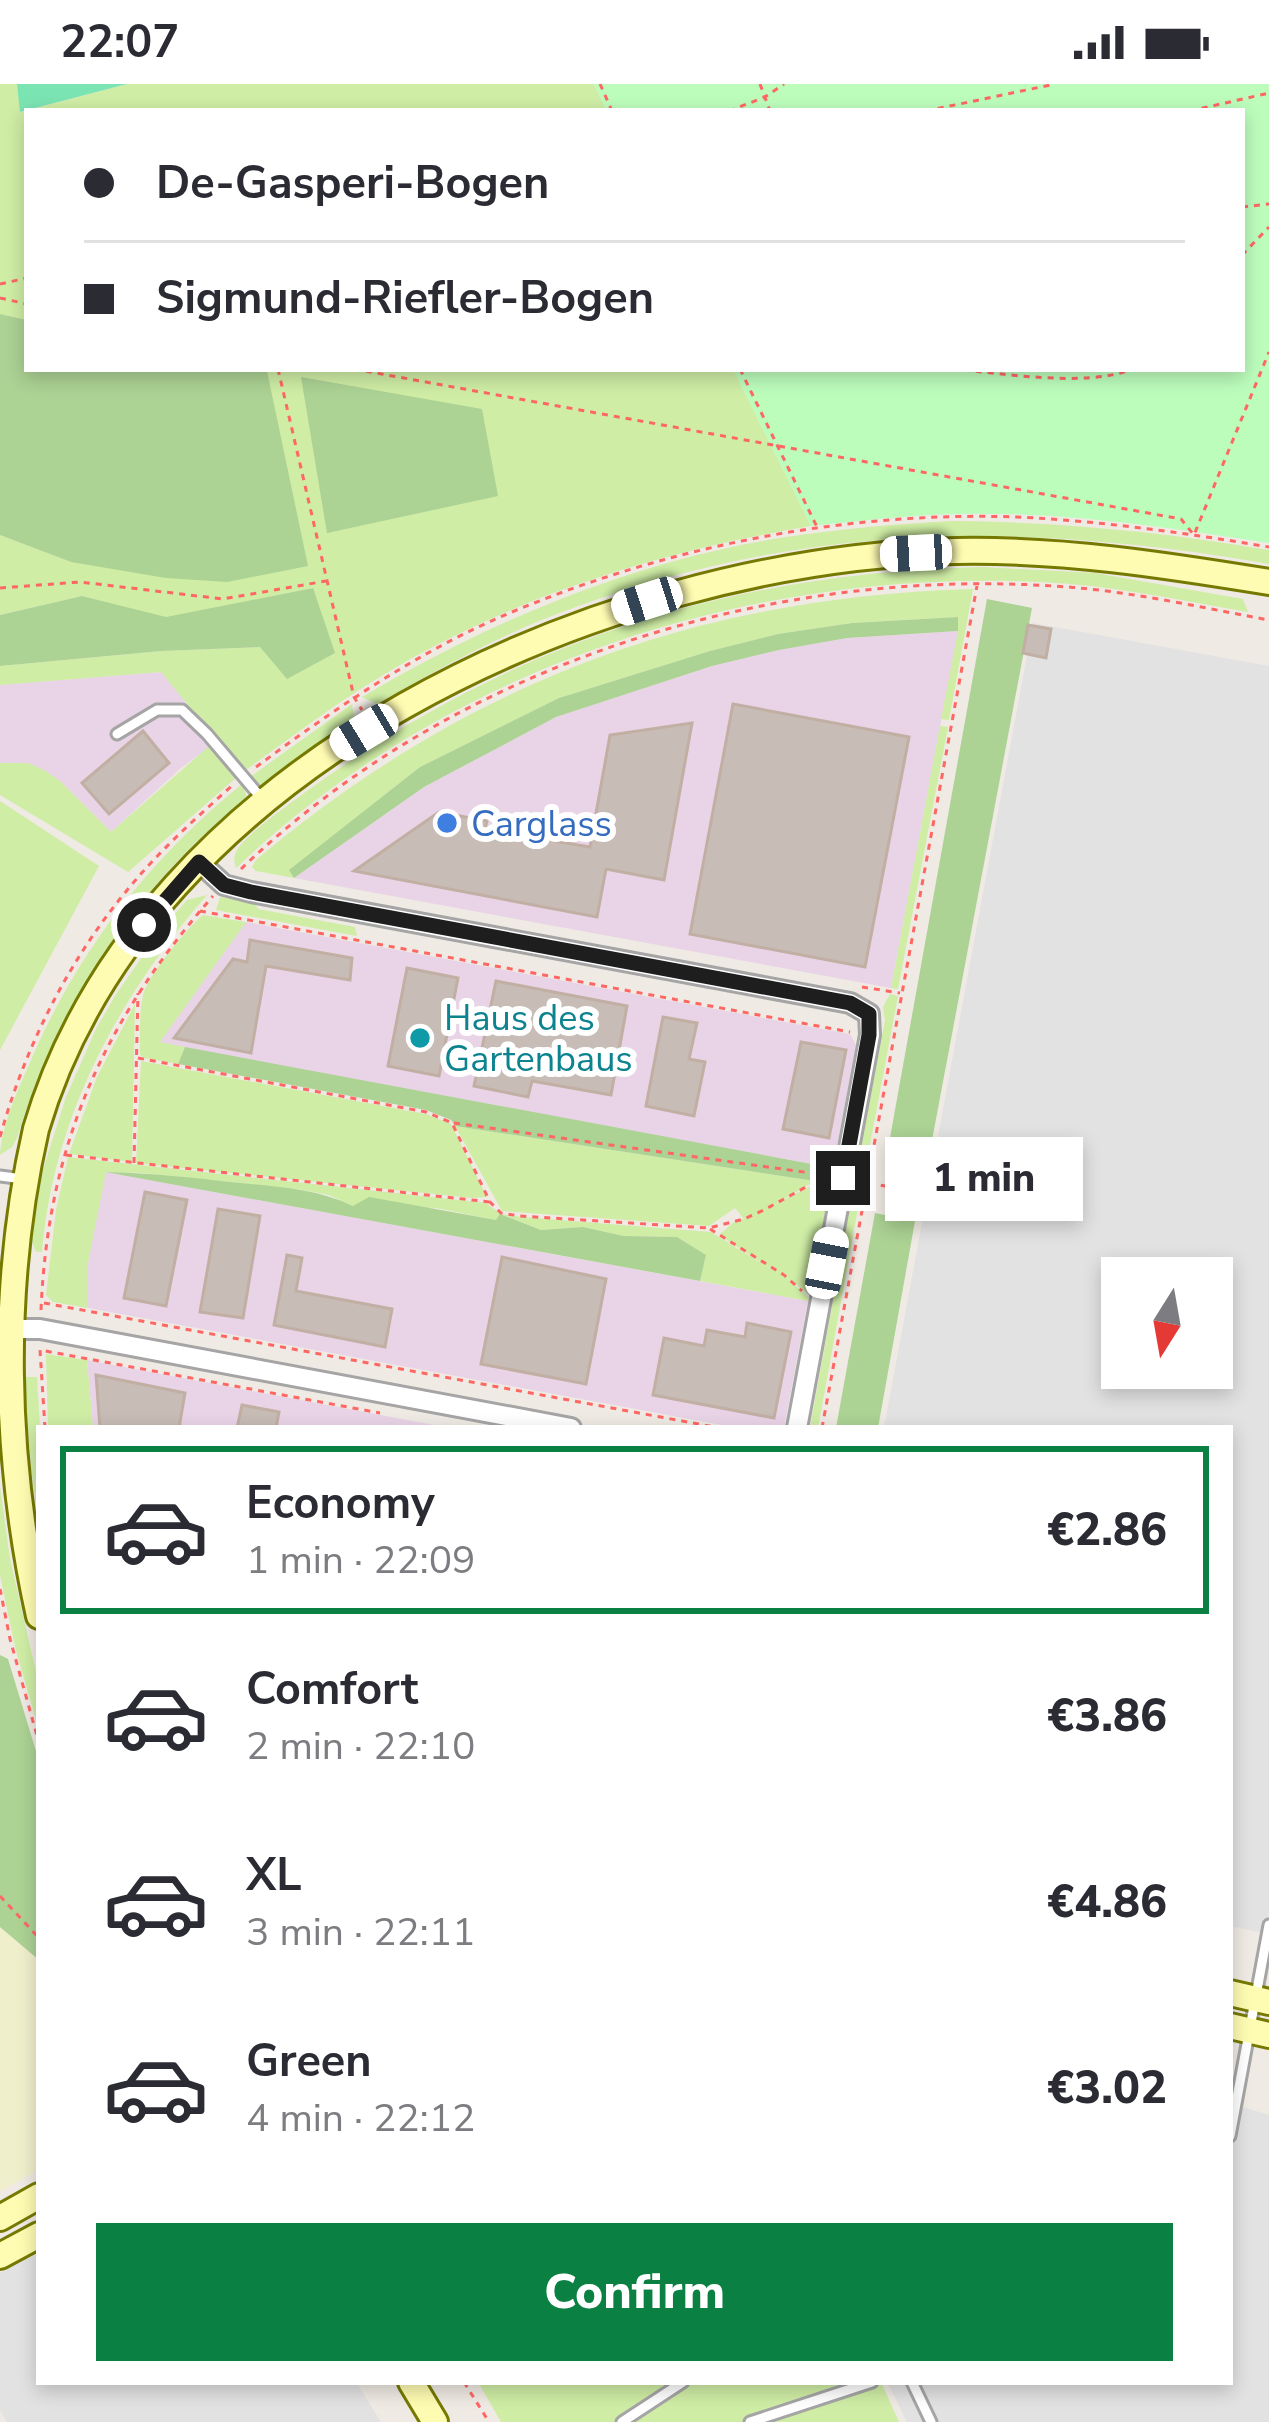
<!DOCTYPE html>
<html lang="en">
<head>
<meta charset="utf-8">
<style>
  :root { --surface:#fff; --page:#f2f2f3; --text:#2b2b33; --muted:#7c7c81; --line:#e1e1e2; --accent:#0b8043 }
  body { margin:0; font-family:"Nunito Sans",sans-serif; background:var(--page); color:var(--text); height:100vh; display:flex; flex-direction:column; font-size:45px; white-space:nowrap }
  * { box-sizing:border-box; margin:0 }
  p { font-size:39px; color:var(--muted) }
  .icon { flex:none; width:66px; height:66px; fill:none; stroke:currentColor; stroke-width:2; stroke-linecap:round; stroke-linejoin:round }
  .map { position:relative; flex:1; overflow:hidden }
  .side { position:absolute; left:36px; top:1341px; width:1197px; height:960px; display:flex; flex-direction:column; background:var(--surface); border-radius:0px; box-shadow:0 6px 18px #0003 }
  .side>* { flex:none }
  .guide { position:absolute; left:24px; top:24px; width:1221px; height:264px; border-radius:0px; box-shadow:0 6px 18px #0003; display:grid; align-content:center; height:264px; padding:0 60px; background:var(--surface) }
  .needle { width:78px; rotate:191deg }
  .controls { position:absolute; left:1101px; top:1173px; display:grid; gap:24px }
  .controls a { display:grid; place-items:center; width:132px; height:132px; border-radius:0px; background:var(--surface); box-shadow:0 6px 18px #0003; font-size:60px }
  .end { position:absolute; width:54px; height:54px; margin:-27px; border:15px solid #1e1e1e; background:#fff; box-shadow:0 0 0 6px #fff }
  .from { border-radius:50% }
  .bubble { position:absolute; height:84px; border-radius:0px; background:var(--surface); box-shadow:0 6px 18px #0003; font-size:39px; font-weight:800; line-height:84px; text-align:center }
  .car { position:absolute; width:36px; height:72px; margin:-36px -18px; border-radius:15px; box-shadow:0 0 9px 3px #0007; background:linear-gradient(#fff 24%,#345 0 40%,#fff 0 76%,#345 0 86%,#fff 0) }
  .guide b { display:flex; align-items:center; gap:42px; height:114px; font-size:45px }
  .guide b+b { border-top:3px solid var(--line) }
  .guide i { width:30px; height:30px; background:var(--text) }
  ul { padding:21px 0 0; list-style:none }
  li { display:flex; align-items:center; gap:36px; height:168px; margin:0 24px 18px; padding:0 36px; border:6px solid transparent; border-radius:0px }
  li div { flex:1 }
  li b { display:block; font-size:45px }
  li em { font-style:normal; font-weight:800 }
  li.current { border-color:var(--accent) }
  li>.icon { width:108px; height:108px; stroke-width:1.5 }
  .button { display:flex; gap:24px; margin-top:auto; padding:24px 60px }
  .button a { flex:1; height:138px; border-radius:0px; background:var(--accent); color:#fff; font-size:48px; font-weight:800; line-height:138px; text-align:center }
  .status { display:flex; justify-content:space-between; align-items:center; height:84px; padding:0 60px; background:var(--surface); direction:ltr }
  .status svg { height:33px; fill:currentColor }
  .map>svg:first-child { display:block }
  .industrial { fill:#e9d4e7 }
  .farmland { fill:#f0efcc }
  .grass { fill:#cfeda5 }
  .forest { fill:#acd294 }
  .park { fill:#bcfdbc }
  .pitch { fill:#7be4b3 }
  .parking { fill:#e2e2e2; fill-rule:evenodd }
  .building { fill:#c7bcb6; stroke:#c2afa4; stroke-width:3 }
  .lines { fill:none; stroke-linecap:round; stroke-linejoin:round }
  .lane-casing { stroke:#a5a5a5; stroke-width:15 }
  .street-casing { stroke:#a5a5a5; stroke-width:24 }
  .secondary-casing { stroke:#767900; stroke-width:30 }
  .path { stroke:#ff6764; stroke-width:3; stroke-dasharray:6 6; stroke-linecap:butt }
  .lane { stroke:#fff; stroke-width:9 }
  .street { stroke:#fff; stroke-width:18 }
  .secondary { stroke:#fefbb2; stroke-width:24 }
  .route { stroke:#1e1e1e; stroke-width:15 }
  .shop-dot { fill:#3f7fe0; stroke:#fff; stroke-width:4.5 }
  .culture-dot { fill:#0f9aa8; stroke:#fff; stroke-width:4.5 }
  .labels { text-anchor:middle; stroke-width:12; stroke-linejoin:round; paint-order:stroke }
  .shop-label { font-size:36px; fill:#366cbe; stroke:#fff; text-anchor:start }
  .culture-label { font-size:36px; fill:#0d838f; stroke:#fff; text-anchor:start }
</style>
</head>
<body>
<div class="status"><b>22:07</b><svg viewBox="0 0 49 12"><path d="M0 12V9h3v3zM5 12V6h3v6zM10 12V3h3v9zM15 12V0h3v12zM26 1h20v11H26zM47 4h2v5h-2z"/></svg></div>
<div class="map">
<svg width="1269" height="2338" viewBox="0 0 1269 2338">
  <rect width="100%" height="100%" fill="#efeae3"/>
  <g class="industrial">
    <polygon points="958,547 891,904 294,794 424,703 556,633 712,582 779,566 847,554"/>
    <polygon points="161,588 243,688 237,693 208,664 180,685 111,748 60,697 44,687 0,679 0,601"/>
    <polygon points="246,838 850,950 856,961 833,1084 159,959"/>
    <polygon points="105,1088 808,1217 784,1344 738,1344 88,1224 88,1179"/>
    <polygon points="87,1276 450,1344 93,1344"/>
  </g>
  <polygon class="farmland" points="0,1843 39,1876 39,2086 0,2107"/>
  <g class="grass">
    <polygon points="0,0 17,0 21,28 127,0 594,0 607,27 27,27 27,236 0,230"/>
    <path d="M258,285H733L811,442C651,469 493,518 356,608C317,633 281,661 243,688L161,588L0,601V582L161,567L260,563L313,504L166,534L82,512L0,531V451L71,478L267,287Z"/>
    <path d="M953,437C1060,438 1164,448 1269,466V480C1016,436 791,438 549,533C489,557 433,588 377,620L362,613C491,537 631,478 780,454C838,445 895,440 953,437Z"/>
    <path d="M982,483L1095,489L1243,515L1248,528C1179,516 1111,501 1041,498C751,484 448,582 236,784C234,775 233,774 237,766C247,749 290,720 307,707C512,558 729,489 982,483Z"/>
    <path d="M973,505L949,636L941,635L958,547L957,533L852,539L778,550L710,567L559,614L420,683L290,786L294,794L256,787L252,783L256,776C468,598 696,513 973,505Z"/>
    <polygon points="352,620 354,635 260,702 250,693"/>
    <polygon points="940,642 948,643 898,905 891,904"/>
    <polygon points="208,663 237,693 128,788 0,711 0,679 28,679 44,686 60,697 111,748"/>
    <path d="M242,700L247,713C137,802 58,918 17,1054L12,1063L0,1071C2,1042 16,1010 28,983C75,871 147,777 242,700Z"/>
    <polygon points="0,717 99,782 0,966"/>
    <path d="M207,811C119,912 53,1033 42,1168H36L30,1153L43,1086L66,1013L96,945L115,912L160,847L187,816Z"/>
    <polygon points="220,813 255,819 258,825 355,843 357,852 216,826"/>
    <path d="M203,831L246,838L160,958L185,963L178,980L144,974L140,971C140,952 139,929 143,911C147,893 188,843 203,831Z"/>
    <polygon points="890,910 898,912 864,1092 856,1090 885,936 883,923"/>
    <polygon points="135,920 132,1078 69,1070 97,993"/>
    <polygon points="141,977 426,1030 451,1040 487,1113 472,1114 136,1079"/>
    <polygon points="455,1042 815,1097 770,1123 828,1093 831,1095 810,1211 786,1193 809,1214 808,1217 700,1197 706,1171 677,1153 624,1152 583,1143 541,1146 501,1130 496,1136 436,1124 353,1122 329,1111 297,1105 142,1089 106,1088 88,1179 88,1224 53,1218 46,1211 56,1126 68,1073 486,1119 501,1130 521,1133 711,1148 782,1192 719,1151 734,1138 744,1135 735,1124 709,1142 502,1127"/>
    <polygon points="854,1101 862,1102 818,1344 810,1344"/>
    <polygon points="46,1270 87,1276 93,1344 48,1344"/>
    <polygon points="24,1293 37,1293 40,1344 39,1441 31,1384"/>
    <polygon points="0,1403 10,1475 39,1601 39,1647 15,1563 0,1491"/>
    <polygon points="478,2298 881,2298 899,2338 501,2338"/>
  </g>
  <g class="forest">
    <polygon points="0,230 27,236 27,285 267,287 308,482 227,498 166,494 71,478 0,451"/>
    <polygon points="301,293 482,325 498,412 327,449"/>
    <polygon points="313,504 335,569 287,595 260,563 161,567 0,582 0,531 82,512 166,533"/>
    <polygon points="987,515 1032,524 927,1083 886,1076"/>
    <polygon points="958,533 958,547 847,554 779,566 712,582 556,633 424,703 294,794 289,786 420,683 559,614 710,567 778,550 852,539"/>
    <polygon points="185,963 833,1084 831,1090 826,1090 815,1097 455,1042 451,1036 426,1026 178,980"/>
    <path d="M105,1088C151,1089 195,1094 240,1099C280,1103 317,1105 353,1122L369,1113L496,1136L500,1130L541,1146L583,1143L624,1152L677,1153L706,1171L700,1197Z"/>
    <polygon points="875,1129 915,1137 878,1344 836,1344"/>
    <polygon points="0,1571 8,1575 39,1677 39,1876 0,1843"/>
  </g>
  <path class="park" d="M594,0H1269V459C1166,443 1062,427 958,430C909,431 860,437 811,442L733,285H1242V27H607Z"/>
  <polygon class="pitch" points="17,0 127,0 20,28"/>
  <g class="parking">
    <path d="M1033,539L1269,582V1850L1230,1842V1344H884ZM1122,1194H1212V1284H1122Z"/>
    <polygon points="1230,2019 1269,2031 1269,2338 907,2338 887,2298 1230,2298"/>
    <polygon points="39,2169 39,2298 356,2298 381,2338 7,2338 0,2326 0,2189"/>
  </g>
  <g class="building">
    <polygon points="1028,541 1051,545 1046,574 1023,569"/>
    <polygon points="733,620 909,653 865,883 690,850"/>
    <polygon points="692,639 664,796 606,785 597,833 354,787 439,728 487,737 485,745 590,763 610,651"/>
    <polygon points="143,647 169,679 109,730 82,699"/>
    <polygon points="250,856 352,874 350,896 266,882 251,969 174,954 233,875 247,878"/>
    <polygon points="407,884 458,894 439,992 388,982"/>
    <polygon points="496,897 627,922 611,1011 532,997 528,1013 474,1002"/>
    <polygon points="663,933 697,939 689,975 705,978 694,1032 646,1022"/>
    <polygon points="801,958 846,966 829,1054 783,1045"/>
    <polygon points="145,1108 187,1116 166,1222 124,1214"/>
    <polygon points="218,1125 260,1132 243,1234 200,1228"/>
    <polygon points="287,1171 302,1174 296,1207 392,1225 385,1263 274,1241"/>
    <polygon points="502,1173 606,1195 586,1300 481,1280"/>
    <polygon points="747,1239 791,1248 774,1334 653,1311 664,1254 704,1262 707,1246 745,1253"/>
    <polygon points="96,1291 185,1309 179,1344 100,1344"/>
    <polygon points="242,1321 279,1328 276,1344 237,1344"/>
  </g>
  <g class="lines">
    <g class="lane-casing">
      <g id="lane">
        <polyline points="117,650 157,626 182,626 207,650 263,716"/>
        <polyline points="0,1092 23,1095"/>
        <polyline points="1230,2052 1269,1841"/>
        <polyline points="912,2298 931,2338"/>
        <polyline points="622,2338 683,2298"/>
        <polyline points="750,2338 872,2298"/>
      </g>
    </g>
    <g class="street-casing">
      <g id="street">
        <polyline points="199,778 224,801 251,808 850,919 869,930 870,951 797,1344"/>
        <polyline points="6,1245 40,1245 571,1344"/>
      </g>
    </g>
    <g class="secondary-casing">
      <g id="secondary">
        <path d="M39,1532C4,1374 0,1203 36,1045C144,680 602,475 956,467C1061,465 1165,481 1269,498"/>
        <polyline points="1230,1909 1269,1918"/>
        <polyline points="1230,1942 1269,1951"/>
        <polyline points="0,2134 39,2112"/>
        <polyline points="0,2172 39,2151"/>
        <polyline points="411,2298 435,2338"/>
      </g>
    </g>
    <g class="path">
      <polyline points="600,0 612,27"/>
      <polyline points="760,0 770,27"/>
      <polyline points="729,27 765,13 784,0"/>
      <polyline points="926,27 1055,0"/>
      <polyline points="1190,27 1269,9"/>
      <polyline points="1242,123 1269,120"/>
      <polyline points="1242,171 1269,143"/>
      <polyline points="0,200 27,194"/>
      <polyline points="0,214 27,220"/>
      <polyline points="278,285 354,613 362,626"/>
      <polyline points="354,285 1181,435 1194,451 1269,268"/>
      <polyline points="740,285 817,443"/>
      <path d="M952,285C1002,289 1087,304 1132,285"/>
      <polyline points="0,504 80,498 223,515 326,497"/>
      <path d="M256,683C336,624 420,566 512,528C670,462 845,427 1017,433C1101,437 1186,449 1269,463"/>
      <path d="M241,785C451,583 765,483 1053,502C1126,506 1198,523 1269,536"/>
      <polyline points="200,827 850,948"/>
      <polyline points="862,903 900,909"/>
      <polyline points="138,974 426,1028 452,1039 490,1118 501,1129 520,1132 709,1144 744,1135 764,1126 824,1093"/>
      <polyline points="454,1039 825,1091"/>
      <path d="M0,1053C25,963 68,877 128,805C160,766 197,733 234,700"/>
      <polyline points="66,1071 490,1118"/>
      <polyline points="134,1079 138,909"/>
      <polyline points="869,1099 986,1121"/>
      <polyline points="710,1145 784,1191 802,1207"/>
      <polyline points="44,1219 720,1344"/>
      <path d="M41,1226C48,1059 104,937 213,812"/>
      <polyline points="45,1344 40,1266 380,1329"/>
      <polyline points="822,1344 977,502"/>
      <polyline points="0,1505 10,1555 39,1659"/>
      <polyline points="0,1812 39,1854"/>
      <polyline points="464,2298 489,2338"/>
    </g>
    <use href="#lane" class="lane"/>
    <use href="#street" class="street"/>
    <use href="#secondary" class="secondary"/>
  </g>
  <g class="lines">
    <polyline class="route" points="144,841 199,778 224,801 251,808 850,919 869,930 869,951 843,1094"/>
  </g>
  <circle class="shop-dot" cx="447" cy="739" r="12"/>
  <circle class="culture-dot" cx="420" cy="954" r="12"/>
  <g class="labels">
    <g class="shop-label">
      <text x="471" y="752">Carglass</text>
    </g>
    <g class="culture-label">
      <text x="444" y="946">Haus des<tspan x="444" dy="41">Gartenbaus</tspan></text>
    </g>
  </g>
</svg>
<div class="controls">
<a><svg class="needle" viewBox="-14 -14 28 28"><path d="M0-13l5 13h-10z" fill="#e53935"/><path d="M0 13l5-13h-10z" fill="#7c7c81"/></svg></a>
</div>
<i class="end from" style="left:144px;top:841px"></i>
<i class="end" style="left:843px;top:1094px"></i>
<div class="bubble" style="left:885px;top:1053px;width:198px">1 min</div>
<i class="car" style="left:916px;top:469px;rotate:267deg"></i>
<i class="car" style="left:647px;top:517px;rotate:252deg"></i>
<i class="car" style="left:364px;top:648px;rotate:239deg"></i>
<i class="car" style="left:827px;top:1179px;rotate:11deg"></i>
<div class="guide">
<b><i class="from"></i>De-Gasperi-Bogen</b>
<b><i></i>Sigmund-Riefler-Bogen</b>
</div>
<section class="side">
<ul>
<li class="current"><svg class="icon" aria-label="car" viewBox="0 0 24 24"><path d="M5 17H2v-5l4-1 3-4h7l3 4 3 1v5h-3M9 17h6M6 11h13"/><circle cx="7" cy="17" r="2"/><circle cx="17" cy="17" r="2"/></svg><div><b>Economy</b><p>1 min · 22:09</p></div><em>€2.86</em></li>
<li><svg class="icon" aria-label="car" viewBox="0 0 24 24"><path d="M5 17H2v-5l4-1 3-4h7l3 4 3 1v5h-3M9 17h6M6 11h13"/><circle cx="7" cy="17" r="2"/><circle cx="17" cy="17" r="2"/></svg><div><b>Comfort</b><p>2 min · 22:10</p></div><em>€3.86</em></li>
<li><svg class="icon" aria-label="car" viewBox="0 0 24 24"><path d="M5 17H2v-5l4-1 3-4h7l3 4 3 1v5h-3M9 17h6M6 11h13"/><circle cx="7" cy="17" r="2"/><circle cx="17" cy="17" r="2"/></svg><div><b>XL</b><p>3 min · 22:11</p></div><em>€4.86</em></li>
<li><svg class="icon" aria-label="car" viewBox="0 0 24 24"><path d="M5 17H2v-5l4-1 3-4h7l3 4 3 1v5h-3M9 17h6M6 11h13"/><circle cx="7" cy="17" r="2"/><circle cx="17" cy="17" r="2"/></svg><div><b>Green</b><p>4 min · 22:12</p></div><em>€3.02</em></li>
</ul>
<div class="button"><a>Confirm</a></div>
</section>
</div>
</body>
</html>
